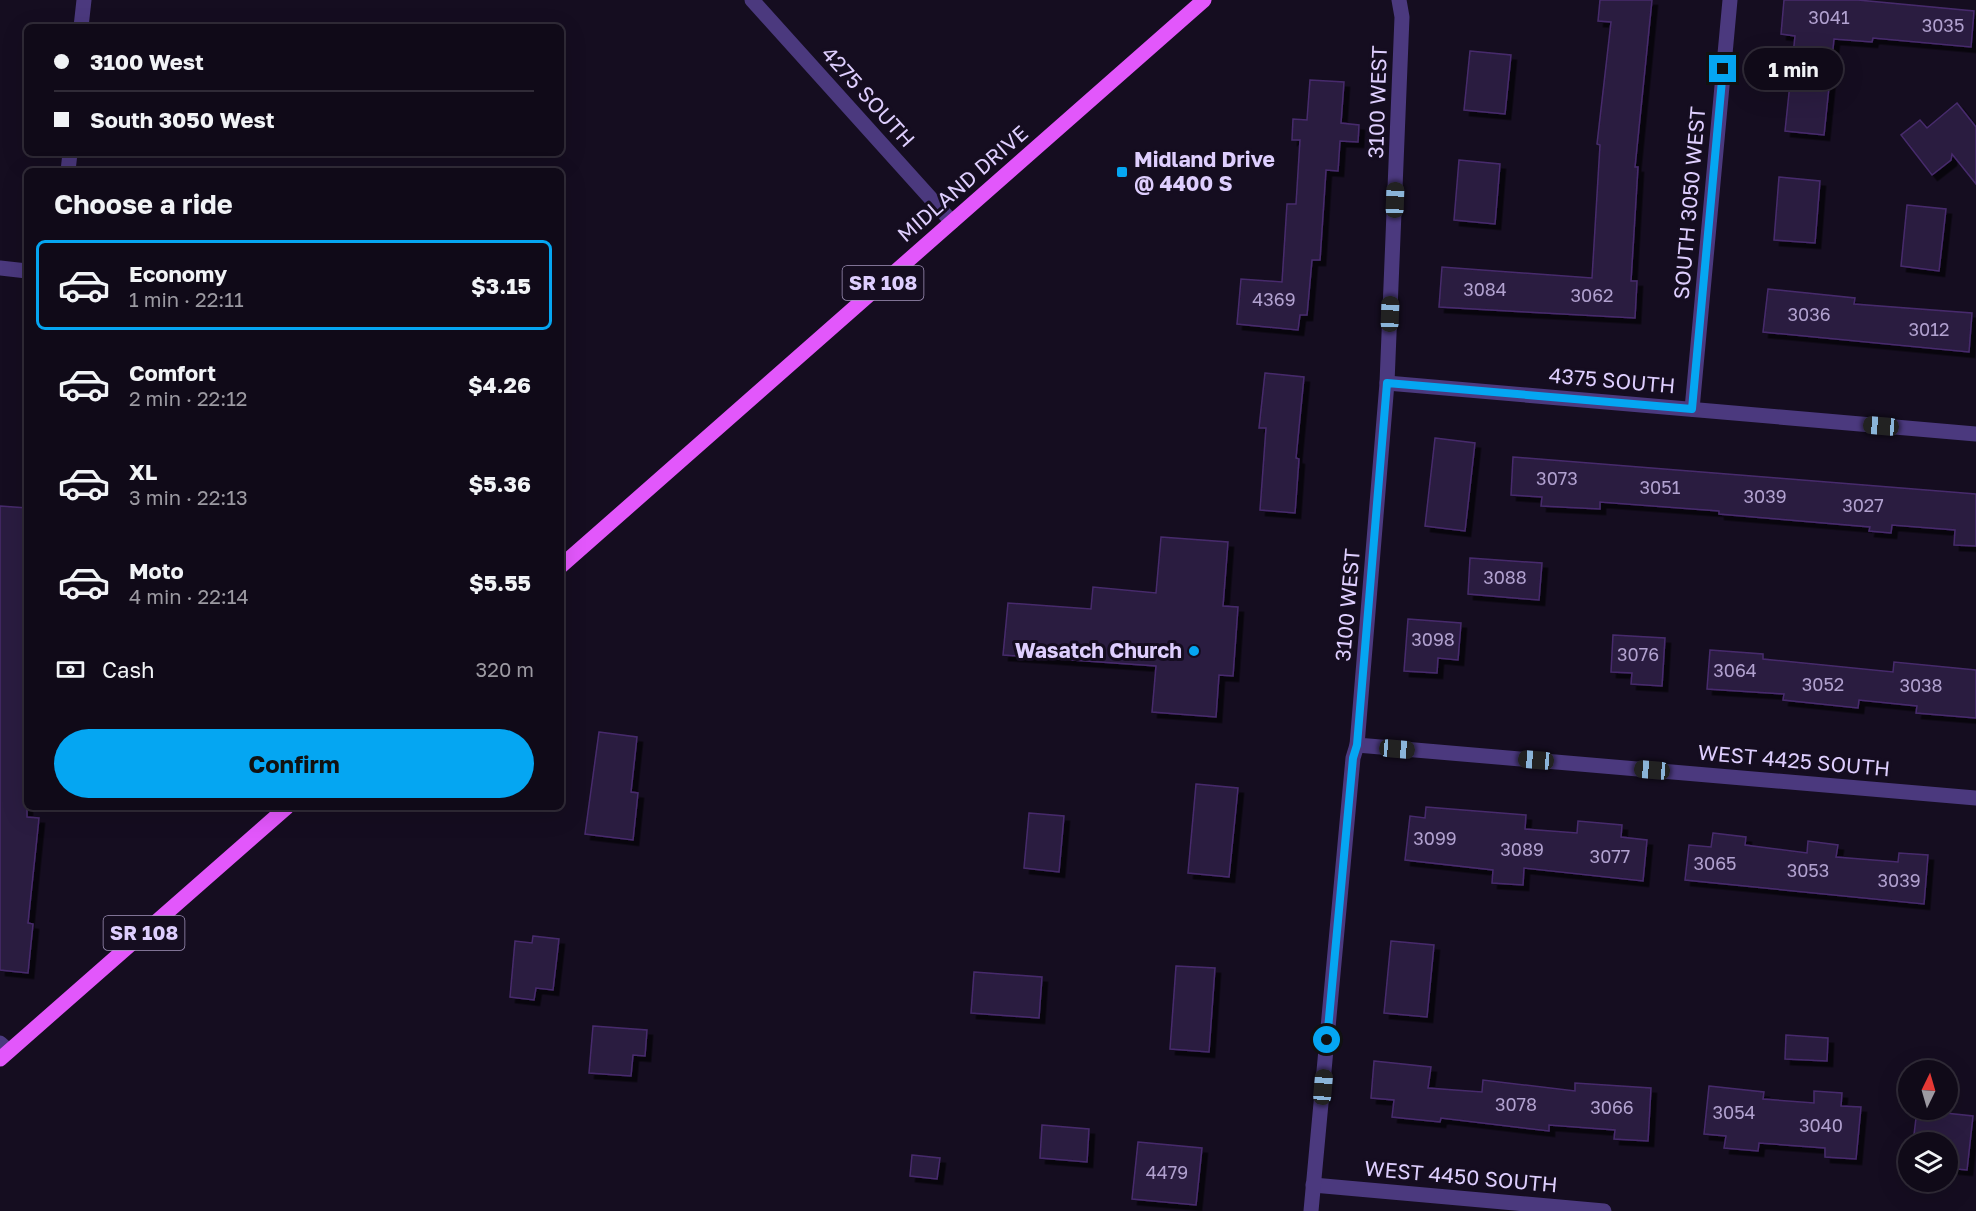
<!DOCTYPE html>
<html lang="en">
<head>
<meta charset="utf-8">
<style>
  :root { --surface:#100a18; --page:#191321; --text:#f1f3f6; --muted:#9c9aa2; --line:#302b37; --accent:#05a6f2 }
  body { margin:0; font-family:"Golos Text",sans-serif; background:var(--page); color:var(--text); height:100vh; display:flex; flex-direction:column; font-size:22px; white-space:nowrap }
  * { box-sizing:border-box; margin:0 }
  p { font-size:20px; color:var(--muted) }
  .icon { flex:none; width:33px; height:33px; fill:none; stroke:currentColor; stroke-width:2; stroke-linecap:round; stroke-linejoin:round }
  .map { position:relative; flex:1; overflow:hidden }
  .panel { position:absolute; left:24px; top:168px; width:540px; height:642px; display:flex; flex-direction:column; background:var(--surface); border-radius:9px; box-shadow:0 6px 24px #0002,0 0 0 2px var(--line) }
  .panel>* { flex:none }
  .top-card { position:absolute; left:24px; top:24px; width:540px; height:132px; border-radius:9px; box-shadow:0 6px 24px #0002,0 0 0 2px var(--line); display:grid; align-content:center; height:132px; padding:0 30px; background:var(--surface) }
  .needle { width:39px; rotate:5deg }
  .tools { position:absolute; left:1898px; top:1060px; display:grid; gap:12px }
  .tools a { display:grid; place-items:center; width:60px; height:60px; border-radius:50%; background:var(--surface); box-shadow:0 6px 24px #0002,0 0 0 2px var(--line); font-size:30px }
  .end { position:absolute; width:27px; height:27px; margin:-14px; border:8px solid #05a6f2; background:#111; box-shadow:0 0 0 3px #111 }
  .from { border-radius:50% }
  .bubble { position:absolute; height:42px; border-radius:21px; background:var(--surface); box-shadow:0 6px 24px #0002,0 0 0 2px var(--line); font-size:20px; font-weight:700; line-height:42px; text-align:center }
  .car { position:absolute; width:18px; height:36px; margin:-18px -9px; border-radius:8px; box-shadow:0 0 4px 2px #0007; background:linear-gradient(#222 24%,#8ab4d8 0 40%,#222 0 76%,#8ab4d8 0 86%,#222 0) }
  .top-card b { display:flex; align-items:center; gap:21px; height:57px; font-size:22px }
  .top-card b+b { border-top:2px solid var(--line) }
  .top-card i { width:15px; height:15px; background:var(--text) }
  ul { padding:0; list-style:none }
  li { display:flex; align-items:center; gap:18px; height:90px; margin:0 12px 9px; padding:0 18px; border:3px solid transparent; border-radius:9px }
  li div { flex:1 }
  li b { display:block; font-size:22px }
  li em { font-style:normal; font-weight:700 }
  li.selected { border-color:var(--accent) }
  li>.icon { width:54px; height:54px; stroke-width:1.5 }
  h2 { padding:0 30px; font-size:27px; line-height:72px }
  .pay { display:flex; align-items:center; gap:15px; height:66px; padding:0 30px; font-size:22px }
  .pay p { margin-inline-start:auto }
  .cta { display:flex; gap:12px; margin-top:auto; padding:12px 30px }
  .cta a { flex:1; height:69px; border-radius:36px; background:var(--accent); color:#111; font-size:24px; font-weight:700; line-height:69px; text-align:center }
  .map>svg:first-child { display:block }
  .building { fill:#2a1a41; stroke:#472c6c; stroke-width:1.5; filter:url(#shadow) }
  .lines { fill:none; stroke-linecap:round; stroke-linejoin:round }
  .minor { stroke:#4b397e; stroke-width:15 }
  .major { stroke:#e257fb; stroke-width:15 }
  .route { stroke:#05a6f2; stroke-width:8 }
  .poi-dot { fill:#05a6f2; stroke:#150d20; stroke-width:2 }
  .labels { text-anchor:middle; stroke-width:6; stroke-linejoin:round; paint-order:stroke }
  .number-label { font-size:18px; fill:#b1a1cf }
  .shield { fill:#150d20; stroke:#a294bb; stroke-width:1.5 }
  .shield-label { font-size:20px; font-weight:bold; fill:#decefe }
  .street-label { font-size:21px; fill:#decefe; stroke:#150d20 }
  .poi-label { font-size:21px; font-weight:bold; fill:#decefe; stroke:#150d20; text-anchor:start }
</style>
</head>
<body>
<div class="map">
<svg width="1976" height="1211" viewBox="0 0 1976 1211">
  <defs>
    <filter id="shadow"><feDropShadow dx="5.5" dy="5.5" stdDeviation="0" flood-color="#0009"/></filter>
  </defs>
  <rect width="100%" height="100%" fill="#150d20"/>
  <g class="building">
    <polygon points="1600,0 1652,0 1635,167 1638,167 1631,281 1637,281 1635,318 1439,307 1442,267 1592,278 1600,145 1597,144 1611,22 1598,21"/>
    <polygon points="1784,0 1858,0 1974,11 1971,47 1873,38 1872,42 1834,39 1824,135 1785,131 1795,36 1781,34"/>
    <polygon points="1470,51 1511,55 1505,114 1464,110"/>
    <polygon points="1310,80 1344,82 1341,123 1359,125 1358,142 1340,141 1338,171 1326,170 1320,260 1312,260 1307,315 1300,315 1298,330 1237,324 1241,279 1282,282 1287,204 1296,204 1300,140 1292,140 1293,119 1307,120"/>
    <polygon points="1957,103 1976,127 1976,184 1952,154 1951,160 1932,175 1901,135 1920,120 1927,128"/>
    <polygon points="1459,160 1500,164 1495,224 1454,220"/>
    <polygon points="1779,177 1820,181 1815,243 1774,240"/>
    <polygon points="1907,205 1946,209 1939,271 1901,266"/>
    <polygon points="1768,289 1855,298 1854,304 1972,313 1969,352 1763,332"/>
    <polygon points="1265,373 1304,377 1296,458 1299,459 1295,513 1260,510 1266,428 1259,428"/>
    <polygon points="1435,438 1475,443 1465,531 1425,526"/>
    <polygon points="1513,457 1976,494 1976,546 1954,545 1955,530 1892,525 1891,533 1869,531 1870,527 1719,514 1719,511 1600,502 1600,509 1541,506 1542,497 1511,495"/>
    <polygon points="0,506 27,508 27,817 39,818 28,923 33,924 28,973 0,970"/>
    <polygon points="1161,537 1228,542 1223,606 1238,607 1233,676 1219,675 1216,717 1152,712 1156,666 1003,655 1008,603 1091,609 1093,587 1156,593"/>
    <polygon points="1470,558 1542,563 1539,600 1468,594"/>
    <polygon points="1408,619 1461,623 1458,660 1438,658 1437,673 1404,671"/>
    <polygon points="1613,635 1665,638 1662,686 1631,684 1632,673 1611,672"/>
    <polygon points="1710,650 1763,654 1763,659 1893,672 1894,662 1976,670 1976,718 1916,713 1917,706 1859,700 1858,708 1783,700 1784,694 1707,689"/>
    <polygon points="599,732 637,737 631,792 638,793 633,840 585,834"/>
    <polygon points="1196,784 1238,788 1229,877 1188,873"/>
    <polygon points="1426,807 1526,815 1525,829 1577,833 1578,821 1622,825 1621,837 1647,840 1643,881 1524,868 1523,885 1492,883 1493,870 1405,860 1410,816 1425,818"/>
    <polygon points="1029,813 1064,816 1059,872 1024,868"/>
    <polygon points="1713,833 1746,837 1745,845 1807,853 1808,841 1838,845 1836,857 1898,862 1899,853 1928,855 1924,904 1685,880 1689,845 1711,847"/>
    <polygon points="533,936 559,939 553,990 536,988 534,1000 510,997 515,941 532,943"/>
    <polygon points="1391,941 1434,945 1427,1017 1384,1013"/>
    <polygon points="1176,966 1215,968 1209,1052 1170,1049"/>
    <polygon points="974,972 1042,977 1039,1018 971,1013"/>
    <polygon points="593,1026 647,1030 645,1056 633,1055 631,1076 589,1073"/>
    <polygon points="1786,1035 1828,1038 1827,1061 1785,1059"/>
    <polygon points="1374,1061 1431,1067 1428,1088 1482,1092 1483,1080 1575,1091 1575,1083 1651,1088 1648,1141 1614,1139 1615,1130 1549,1125 1549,1131 1441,1118 1440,1122 1392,1117 1394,1100 1371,1098"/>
    <polygon points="1709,1086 1764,1092 1763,1099 1814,1103 1814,1091 1842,1093 1841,1106 1861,1107 1856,1159 1825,1157 1825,1148 1759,1143 1758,1151 1724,1148 1726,1136 1704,1134"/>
    <polygon points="1917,1110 1973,1116 1967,1170 1947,1168 1947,1143 1913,1143"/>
    <polygon points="1042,1125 1089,1129 1087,1162 1040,1158"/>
    <polygon points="1138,1142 1202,1148 1196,1205 1132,1199"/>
    <polygon points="912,1155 940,1158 937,1179 910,1176"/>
  </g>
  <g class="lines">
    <g class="minor">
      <polyline points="752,0 952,222"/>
      <polyline points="81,27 84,0"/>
      <polyline points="68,171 70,153"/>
      <polyline points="0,268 27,271"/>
      <polyline points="1387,383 1976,434"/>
      <polyline points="1692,409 1730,0"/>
      <polyline points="1357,745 1976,798"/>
      <polyline points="0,1043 9,1051"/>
      <polyline points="1313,1185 1604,1211"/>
      <polyline points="1311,1211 1353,758 1357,745 1387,383 1402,17 1399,0"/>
    </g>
    <g class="major">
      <polyline points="561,566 1204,0"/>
      <polyline points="0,1059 287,807"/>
    </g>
  </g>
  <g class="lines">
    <polyline class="route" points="1327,1040 1353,758 1357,745 1387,383 1692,409 1723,69"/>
  </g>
  <g class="poi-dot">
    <rect x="1116" y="166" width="12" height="12" rx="3"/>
    <circle cx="1194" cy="651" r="6"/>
  </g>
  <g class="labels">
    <g class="number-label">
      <text x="1829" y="24">3041</text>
      <text x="1943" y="32">3035</text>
      <text x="1485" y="296">3084</text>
      <text x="1592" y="302">3062</text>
      <text x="1274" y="306">4369</text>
      <text x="1809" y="321">3036</text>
      <text x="1929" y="336">3012</text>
      <text x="1557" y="485">3073</text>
      <text x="1660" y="494">3051</text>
      <text x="1765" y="503">3039</text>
      <text x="1863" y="512">3027</text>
      <text x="1505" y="584">3088</text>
      <text x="1433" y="646">3098</text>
      <text x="1638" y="661">3076</text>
      <text x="1735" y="677">3064</text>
      <text x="1823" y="691">3052</text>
      <text x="1921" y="692">3038</text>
      <text x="1435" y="845">3099</text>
      <text x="1522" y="856">3089</text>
      <text x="1610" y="863">3077</text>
      <text x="1715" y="870">3065</text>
      <text x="1808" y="877">3053</text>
      <text x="1899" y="887">3039</text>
      <text x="1516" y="1111">3078</text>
      <text x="1612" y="1114">3066</text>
      <text x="1734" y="1119">3054</text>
      <text x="1821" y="1132">3040</text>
      <text x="1167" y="1179">4479</text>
    </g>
    <g class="shield">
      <rect x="842.5" y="266" width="81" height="34" rx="4.5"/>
      <rect x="103.5" y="916" width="81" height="34" rx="4.5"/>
    </g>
    <g class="shield-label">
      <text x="883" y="290">SR 108</text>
      <text x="144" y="940">SR 108</text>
    </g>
    <g class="street-label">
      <text transform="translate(868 97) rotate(48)" y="7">4275 SOUTH</text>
      <text transform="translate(1378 102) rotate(-88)" y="7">3100 WEST</text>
      <text transform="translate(963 184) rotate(-41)" y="7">MIDLAND DRIVE</text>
      <text transform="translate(1690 203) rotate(-85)" y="7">SOUTH 3050 WEST</text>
      <text transform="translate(1612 381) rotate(5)" y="7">4375 SOUTH</text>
      <text transform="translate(1348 605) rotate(-85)" y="7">3100 WEST</text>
      <text transform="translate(1794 761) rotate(5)" y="7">WEST 4425 SOUTH</text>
      <text transform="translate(1461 1177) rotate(5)" y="7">WEST 4450 SOUTH</text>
    </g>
    <g class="poi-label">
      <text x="1134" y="167">Midland Drive<tspan x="1134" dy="24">@ 4400 S</tspan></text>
      <text x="1182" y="658" text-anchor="end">Wasatch Church</text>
    </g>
  </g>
</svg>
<div class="tools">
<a><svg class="needle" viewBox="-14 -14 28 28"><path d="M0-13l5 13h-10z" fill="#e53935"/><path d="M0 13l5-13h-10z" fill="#9c9aa2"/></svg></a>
<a><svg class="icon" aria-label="layers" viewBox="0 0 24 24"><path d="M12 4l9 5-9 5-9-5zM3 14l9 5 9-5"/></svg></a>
</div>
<i class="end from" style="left:1327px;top:1040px"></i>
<i class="end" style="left:1723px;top:69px"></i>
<div class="bubble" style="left:1744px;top:48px;width:99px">1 min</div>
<i class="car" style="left:1395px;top:200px;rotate:2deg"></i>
<i class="car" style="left:1390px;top:314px;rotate:2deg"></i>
<i class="car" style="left:1881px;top:426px;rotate:275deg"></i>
<i class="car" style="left:1397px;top:749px;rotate:95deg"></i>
<i class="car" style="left:1536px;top:760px;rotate:275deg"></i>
<i class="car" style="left:1652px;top:770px;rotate:275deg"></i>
<i class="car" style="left:1323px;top:1087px;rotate:5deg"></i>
<div class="top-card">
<b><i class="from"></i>3100 West</b>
<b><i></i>South 3050 West</b>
</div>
<section class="panel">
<h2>Choose a ride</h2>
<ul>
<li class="selected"><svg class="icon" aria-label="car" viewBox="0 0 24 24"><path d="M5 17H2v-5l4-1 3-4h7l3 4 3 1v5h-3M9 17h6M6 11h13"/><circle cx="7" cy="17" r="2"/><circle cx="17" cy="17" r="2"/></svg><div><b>Economy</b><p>1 min · 22:11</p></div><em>$3.15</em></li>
<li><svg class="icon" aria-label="car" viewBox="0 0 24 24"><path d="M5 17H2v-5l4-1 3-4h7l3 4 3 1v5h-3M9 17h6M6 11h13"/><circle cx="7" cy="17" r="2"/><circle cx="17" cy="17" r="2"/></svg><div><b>Comfort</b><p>2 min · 22:12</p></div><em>$4.26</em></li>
<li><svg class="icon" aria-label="car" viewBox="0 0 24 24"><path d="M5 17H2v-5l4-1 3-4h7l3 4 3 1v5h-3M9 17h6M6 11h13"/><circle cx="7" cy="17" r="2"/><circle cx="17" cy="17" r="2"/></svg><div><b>XL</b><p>3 min · 22:13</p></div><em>$5.36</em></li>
<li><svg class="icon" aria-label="car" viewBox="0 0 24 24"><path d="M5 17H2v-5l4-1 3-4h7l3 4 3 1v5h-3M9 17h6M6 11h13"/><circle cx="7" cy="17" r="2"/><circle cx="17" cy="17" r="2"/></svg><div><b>Moto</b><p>4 min · 22:14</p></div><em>$5.55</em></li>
</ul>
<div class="pay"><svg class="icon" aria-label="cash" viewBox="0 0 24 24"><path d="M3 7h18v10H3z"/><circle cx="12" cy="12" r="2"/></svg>Cash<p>320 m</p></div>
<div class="cta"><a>Confirm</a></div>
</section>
</div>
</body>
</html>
